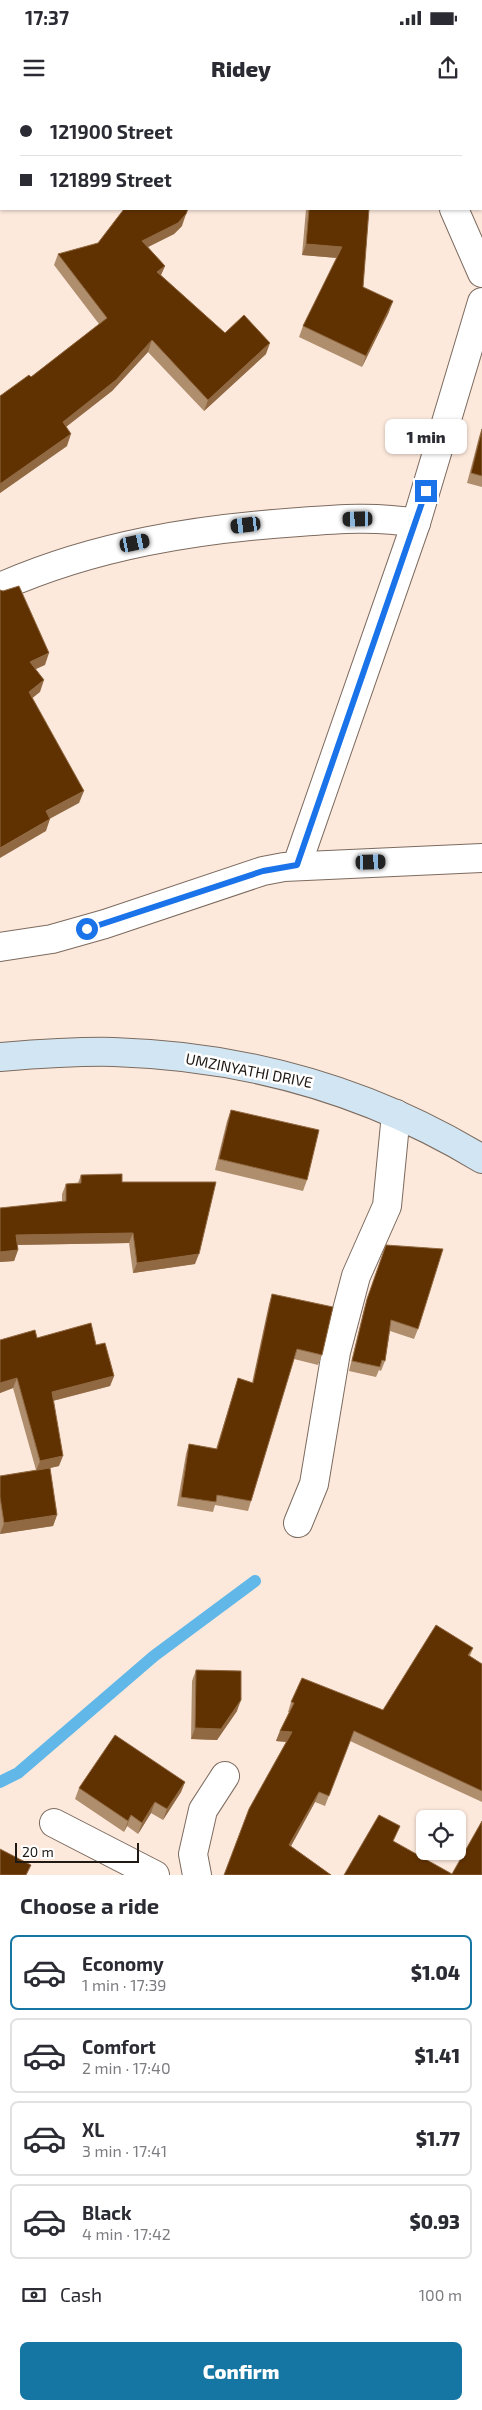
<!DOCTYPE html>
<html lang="en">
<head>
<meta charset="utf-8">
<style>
  :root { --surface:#fff; --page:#f2f2f3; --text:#2b2b33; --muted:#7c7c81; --line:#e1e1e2; --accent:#1576a3 }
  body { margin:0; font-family:"Exo 2",sans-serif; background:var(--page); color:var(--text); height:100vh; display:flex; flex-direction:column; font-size:19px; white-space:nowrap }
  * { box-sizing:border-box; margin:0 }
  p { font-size:16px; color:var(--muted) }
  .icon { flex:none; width:28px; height:28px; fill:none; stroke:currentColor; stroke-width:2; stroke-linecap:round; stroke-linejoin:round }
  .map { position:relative; height:1775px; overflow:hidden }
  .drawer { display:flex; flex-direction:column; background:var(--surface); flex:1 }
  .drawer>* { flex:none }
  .top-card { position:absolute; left:0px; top:0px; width:482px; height:110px; box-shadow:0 1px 4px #0004; display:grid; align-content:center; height:110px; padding:0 20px; background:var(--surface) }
  .tools { position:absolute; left:416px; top:1710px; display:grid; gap:10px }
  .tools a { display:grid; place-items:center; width:50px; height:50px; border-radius:8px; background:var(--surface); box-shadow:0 1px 4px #0004; font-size:25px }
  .scale { position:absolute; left:15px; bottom:12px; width:124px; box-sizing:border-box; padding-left:5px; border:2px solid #1f1813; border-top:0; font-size:14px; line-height:18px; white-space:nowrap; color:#1f1813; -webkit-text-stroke:4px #fff; paint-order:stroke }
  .end { position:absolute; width:22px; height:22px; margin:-11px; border:6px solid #1a73e8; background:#fff; box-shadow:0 0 0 2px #fff }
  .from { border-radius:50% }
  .bubble { position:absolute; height:35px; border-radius:8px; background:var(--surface); box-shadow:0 1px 4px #0004; font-size:16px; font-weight:800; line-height:35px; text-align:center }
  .car { position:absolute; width:15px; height:30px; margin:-15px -8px; border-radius:6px; box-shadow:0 0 4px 1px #0007; background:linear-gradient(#222 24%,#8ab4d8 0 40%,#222 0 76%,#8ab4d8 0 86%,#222 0) }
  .top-card b { display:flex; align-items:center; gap:18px; height:48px; font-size:19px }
  .top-card b+b { border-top:1px solid var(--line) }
  .top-card i { width:12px; height:12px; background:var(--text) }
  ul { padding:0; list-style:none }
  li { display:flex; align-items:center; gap:15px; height:75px; margin:0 10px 8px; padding:0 10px; border:2px solid var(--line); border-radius:8px }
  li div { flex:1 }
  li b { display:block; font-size:19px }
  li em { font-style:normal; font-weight:800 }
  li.active { border-color:var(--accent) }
  li>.icon { width:45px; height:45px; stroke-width:1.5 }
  h2 { padding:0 20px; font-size:22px; line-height:60px }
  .pay { display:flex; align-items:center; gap:12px; height:55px; padding:0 20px; font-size:19px }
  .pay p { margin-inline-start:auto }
  .action { display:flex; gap:10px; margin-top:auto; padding:10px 20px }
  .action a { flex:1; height:58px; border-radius:8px; background:var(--accent); color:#fff; font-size:20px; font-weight:800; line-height:58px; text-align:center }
  .status { display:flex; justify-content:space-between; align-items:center; height:35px; padding:0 25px; background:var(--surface); direction:ltr }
  .status svg { height:14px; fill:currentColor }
  header { display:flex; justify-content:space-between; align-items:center; height:65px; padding:0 20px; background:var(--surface); font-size:22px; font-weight:800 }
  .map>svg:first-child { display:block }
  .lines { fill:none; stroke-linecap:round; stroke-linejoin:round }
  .stream { stroke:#60b7e8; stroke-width:12 }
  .street-casing { stroke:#7c6b5f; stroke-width:30 }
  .secondary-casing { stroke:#7c6b5f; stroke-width:30 }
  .street { stroke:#fff; stroke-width:28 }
  .secondary { stroke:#d1e6f2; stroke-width:28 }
  .wall { fill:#af8e6e }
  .shaded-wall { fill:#906943 }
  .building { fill:#613201; stroke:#906943 }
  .route { stroke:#1a73e8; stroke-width:6 }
  .labels { text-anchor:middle; stroke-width:5; stroke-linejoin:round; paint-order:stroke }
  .street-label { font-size:15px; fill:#1f1813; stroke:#fff }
</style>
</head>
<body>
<div class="status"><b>17:37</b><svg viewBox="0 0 49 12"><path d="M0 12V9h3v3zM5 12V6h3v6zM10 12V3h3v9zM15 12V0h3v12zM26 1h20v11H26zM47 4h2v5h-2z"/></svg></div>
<header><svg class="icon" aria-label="menu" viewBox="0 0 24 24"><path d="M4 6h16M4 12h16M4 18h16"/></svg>Ridey<svg class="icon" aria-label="share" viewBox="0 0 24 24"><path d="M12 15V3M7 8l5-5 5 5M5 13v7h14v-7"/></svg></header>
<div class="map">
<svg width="482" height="1775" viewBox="0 0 482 1775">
  <rect width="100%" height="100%" fill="#fde9dc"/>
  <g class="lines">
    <polyline class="stream" points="0,1682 18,1673 154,1556 255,1481"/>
    <g class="street-casing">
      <g id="street">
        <polyline points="390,0 391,1"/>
        <polyline points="454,109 482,173"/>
        <path d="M0,487C95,445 196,429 299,422C338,419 377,416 416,423"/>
        <polyline points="297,765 416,423 482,202"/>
        <polyline points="0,847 52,839 105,824 263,771 284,767 482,758"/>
        <polyline points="298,1423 314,1384 336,1252 356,1176 387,1106 396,1014"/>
        <polyline points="54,1723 155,1775"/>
        <polyline points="197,1775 193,1754 203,1710 225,1676"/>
      </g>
    </g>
    <g class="secondary-casing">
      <path id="secondary" d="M0,957C38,954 76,951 114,952C245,956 370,991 482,1059"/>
    </g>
    <use href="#street" class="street"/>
    <use href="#secondary" class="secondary"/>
  </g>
  <g class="wall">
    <polygon points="306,109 369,109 363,187 389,212 362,267 299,237 303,226 337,158 302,155"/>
    <polygon points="182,126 174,134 148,147 165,166 161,175 225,233 266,254 204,311 148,252 112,291 66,327 67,346 0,393 0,296 31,277 99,224 54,165 58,154"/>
    <polygon points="482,328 482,387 467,383 479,337"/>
    <polygon points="231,1010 307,1080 303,1091 215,1070 227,1021"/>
    <polygon points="81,1075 122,1082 195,1164 133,1173 129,1143 17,1145 18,1150 14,1161 0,1162 0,1108 62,1102 62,1094 66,1084 78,1083"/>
    <polygon points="386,1145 418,1229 414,1239 390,1231 385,1261 381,1271 379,1270 376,1277 349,1271 364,1209"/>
    <polygon points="272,1194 322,1255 318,1265 294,1259 248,1411 215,1405 213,1412 177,1406 186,1354 189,1344 216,1349 238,1278 252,1283 269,1204"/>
    <polygon points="37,1238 96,1245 114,1276 110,1286 53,1301 59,1366 50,1368 57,1415 53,1426 0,1434 0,1376 36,1370 13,1288 0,1293 0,1240"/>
    <polygon points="473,1548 470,1556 482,1564 482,1702 350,1641 325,1706 315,1702 291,1746 331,1775 224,1775 249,1709 286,1642 276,1641 280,1631 289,1612 288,1612 291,1602 383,1610"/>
    <polygon points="196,1570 237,1611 217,1640 191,1639 192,1581"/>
    <polygon points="185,1682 181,1692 163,1720 151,1713 138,1734 127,1726 124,1732 75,1699 79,1688"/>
  </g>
  <g class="shaded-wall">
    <polygon points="186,114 182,126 174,134 138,152 142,141"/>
    <polygon points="306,144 342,147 338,158 302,155"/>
    <polygon points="165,166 160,177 157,172"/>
    <polygon points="393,201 389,212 362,267 366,256"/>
    <polygon points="152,240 148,252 112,291 58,333 63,322"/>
    <polygon points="270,243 266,254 204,311 208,300"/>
    <polygon points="71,334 67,346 0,393 0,384"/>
    <polygon points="49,553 45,565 25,574 30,562"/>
    <polygon points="44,580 40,592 25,604 29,592"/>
    <polygon points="84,691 79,703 42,723 46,711"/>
    <polygon points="50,719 46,731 0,758 0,748"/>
    <polygon points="133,1133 129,1143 12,1145 16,1135"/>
    <polygon points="18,1150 14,1161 0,1162 0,1152"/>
    <polygon points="199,1154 195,1164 133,1173 137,1163"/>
    <polygon points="114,1276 110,1286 48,1302 52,1292"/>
    <polygon points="17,1278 13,1288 0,1293 0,1283"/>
    <polygon points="63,1356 59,1366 36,1371 40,1361"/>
    <polygon points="57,1415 53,1426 0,1434 4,1423"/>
    <polygon points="241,1600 237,1611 217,1640 191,1639 195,1628"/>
    <polygon points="280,1631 292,1632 288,1642 276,1641"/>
    <polygon points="185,1682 181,1692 163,1720 167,1709"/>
    <polygon points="319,1692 315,1702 286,1755 289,1745"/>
    <polygon points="155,1702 151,1713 138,1734 142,1723"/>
    <polygon points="131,1715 127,1726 124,1732 128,1721"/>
  </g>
  <g class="building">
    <polygon points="124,109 188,109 186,114 178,123 142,141 165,166 157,172 225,233 244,215 270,243 208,300 152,240 116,280 63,322 71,334 0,384 0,296 29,275 31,277 107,218 58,154 98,143"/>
    <polygon points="309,109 369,109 363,187 393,201 366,256 303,226 342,147 306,144"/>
    <polygon points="482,329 482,376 471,373"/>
    <polygon points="19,486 49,553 30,562 44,580 29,592 84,691 46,711 50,719 0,748 0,490 3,491"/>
    <polygon points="231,1010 319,1030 307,1080 219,1059"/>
    <polygon points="122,1074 122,1082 216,1082 199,1154 137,1163 133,1133 16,1135 18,1150 0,1152 0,1108 66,1101 66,1084 81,1083 81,1075"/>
    <polygon points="386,1145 443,1149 418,1229 391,1220 385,1261 382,1260 380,1267 352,1261 367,1199"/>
    <polygon points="272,1194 333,1207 322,1255 297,1249 251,1401 217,1395 216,1402 181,1397 189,1344 217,1349 238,1278 253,1283"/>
    <polygon points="91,1223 96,1245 105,1243 114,1276 52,1292 63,1356 40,1361 17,1278 0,1283 0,1240 35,1230 37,1238"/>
    <polygon points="50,1368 57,1415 4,1423 0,1397 0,1376"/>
    <polygon points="436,1525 473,1548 468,1555 482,1564 482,1691 354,1631 329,1696 319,1692 289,1745 331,1775 224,1775 249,1709 292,1632 280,1631 294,1603 291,1602 302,1578 383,1610"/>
    <polygon points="196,1570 241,1571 241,1600 221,1629 195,1628"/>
    <polygon points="115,1635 185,1682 167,1709 155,1702 142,1723 131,1715 128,1721 79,1688"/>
    <polygon points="379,1715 400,1726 393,1741 452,1774 482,1721 482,1775 344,1775"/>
    <polygon points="0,1749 31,1765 26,1775 0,1775"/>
  </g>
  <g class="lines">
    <polyline class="route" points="87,829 263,771 297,765 426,391"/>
  </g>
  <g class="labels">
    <g class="street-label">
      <text transform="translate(249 971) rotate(11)" y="5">UMZINYATHI DRIVE</text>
    </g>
  </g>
</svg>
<div class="tools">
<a><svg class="icon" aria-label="locate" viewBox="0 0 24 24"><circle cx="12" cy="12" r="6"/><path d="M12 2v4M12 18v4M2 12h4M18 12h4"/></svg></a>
</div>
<div class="scale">20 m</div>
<i class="end from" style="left:87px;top:829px"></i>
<i class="end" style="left:426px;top:391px"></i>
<div class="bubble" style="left:385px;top:319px;width:82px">1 min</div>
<i class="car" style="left:358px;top:419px;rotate:269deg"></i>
<i class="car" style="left:246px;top:425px;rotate:263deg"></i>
<i class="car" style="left:135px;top:443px;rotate:78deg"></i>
<i class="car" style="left:371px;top:762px;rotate:88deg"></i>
<div class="top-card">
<b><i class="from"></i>121900 Street</b>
<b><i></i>121899 Street</b>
</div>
</div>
<section class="drawer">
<h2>Choose a ride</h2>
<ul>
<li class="active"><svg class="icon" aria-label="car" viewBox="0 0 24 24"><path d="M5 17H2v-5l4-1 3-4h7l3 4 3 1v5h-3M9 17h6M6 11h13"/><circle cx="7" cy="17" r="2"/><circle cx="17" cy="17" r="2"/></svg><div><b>Economy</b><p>1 min · 17:39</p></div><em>$1.04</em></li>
<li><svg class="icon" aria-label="car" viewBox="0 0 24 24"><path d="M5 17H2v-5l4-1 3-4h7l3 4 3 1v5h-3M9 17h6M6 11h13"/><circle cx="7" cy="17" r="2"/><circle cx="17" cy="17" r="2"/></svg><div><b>Comfort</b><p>2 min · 17:40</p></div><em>$1.41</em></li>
<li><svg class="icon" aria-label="car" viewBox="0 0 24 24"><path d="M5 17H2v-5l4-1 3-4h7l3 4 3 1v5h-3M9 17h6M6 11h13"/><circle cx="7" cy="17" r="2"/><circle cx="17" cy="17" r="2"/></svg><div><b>XL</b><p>3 min · 17:41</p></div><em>$1.77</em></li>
<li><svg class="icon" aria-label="car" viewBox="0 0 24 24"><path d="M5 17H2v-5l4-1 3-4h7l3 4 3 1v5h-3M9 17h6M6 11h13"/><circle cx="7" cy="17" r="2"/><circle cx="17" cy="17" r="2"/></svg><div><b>Black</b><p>4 min · 17:42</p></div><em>$0.93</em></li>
</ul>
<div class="pay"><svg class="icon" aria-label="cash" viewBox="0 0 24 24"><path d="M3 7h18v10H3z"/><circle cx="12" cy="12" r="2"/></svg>Cash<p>100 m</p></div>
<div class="action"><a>Confirm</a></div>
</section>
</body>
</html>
